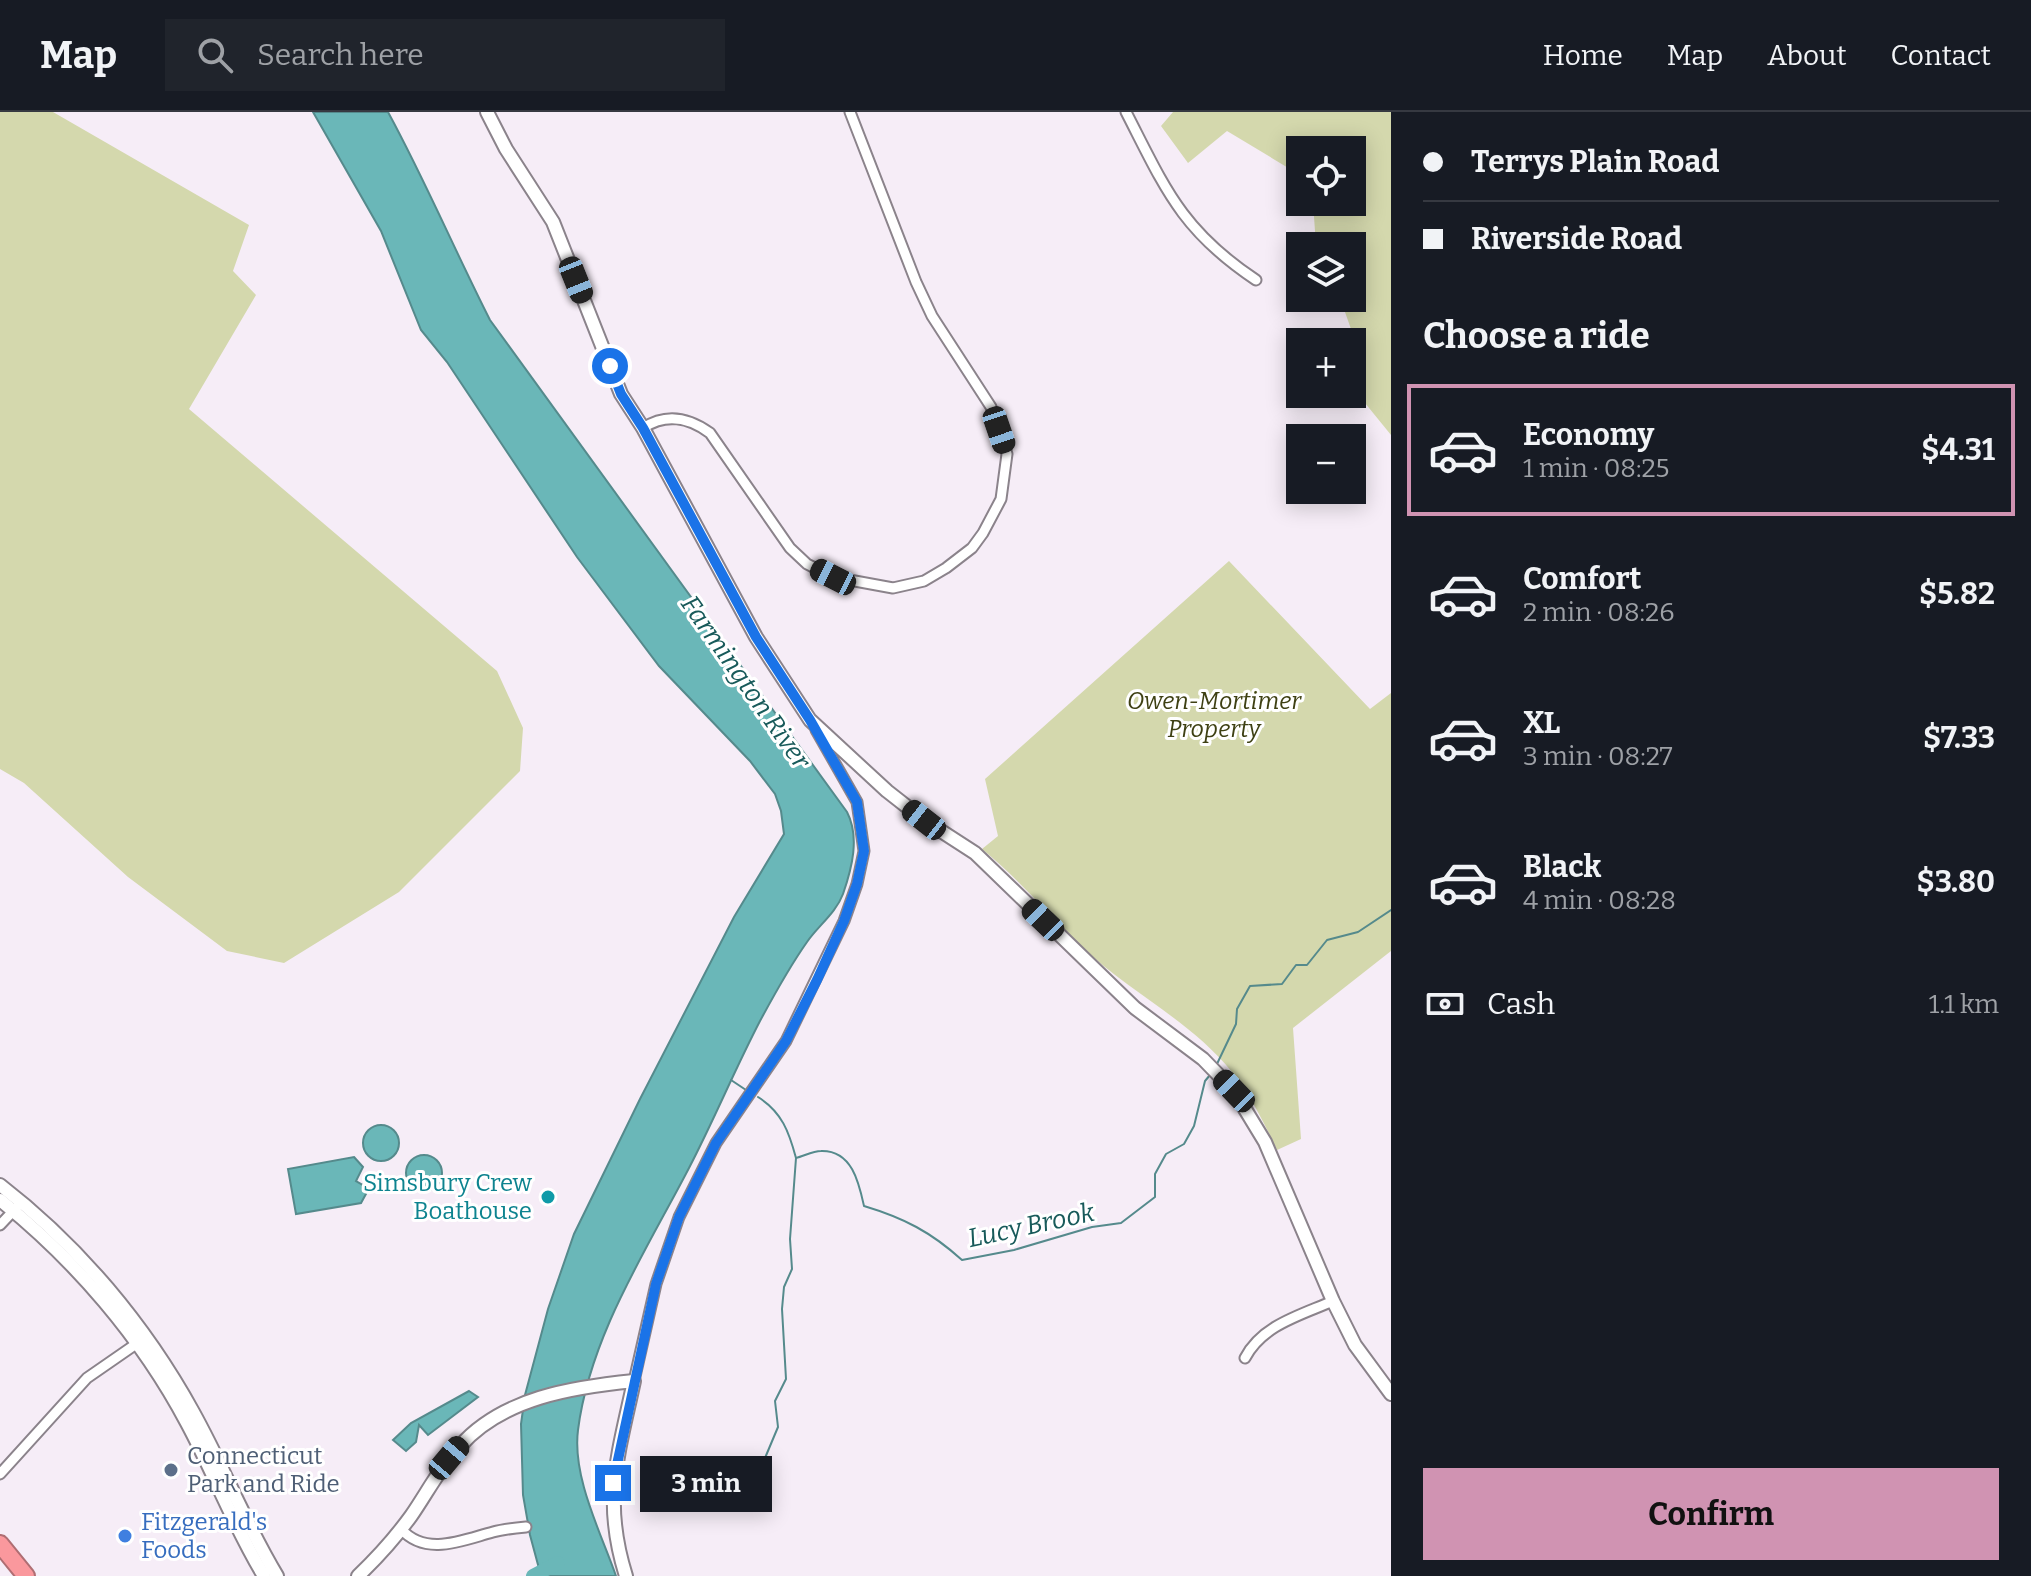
<!DOCTYPE html>
<html lang="en">
<head>
<meta charset="utf-8">
<style>
  :root { --surface:#171b24; --page:#20242c; --text:#f1f3f6; --muted:#9ea1a6; --line:#363941; --accent:#d093b2 }
  body { margin:0; font-family:Bitter,serif; background:var(--page); color:var(--text); height:100vh; display:flex; flex-direction:column; font-size:30px; white-space:nowrap }
  * { box-sizing:border-box; margin:0 }
  p { font-size:26px; color:var(--muted) }
  .icon { flex:none; width:44px; height:44px; fill:none; stroke:currentColor; stroke-width:2; stroke-linecap:round; stroke-linejoin:round }
  .map { position:relative; flex:1; overflow:hidden }
  .drawer { display:flex; flex-direction:column; background:var(--surface); width:640px }
  .drawer>* { flex:none }
  .hud { display:grid; align-content:center; height:176px; padding:0 32px; background:var(--surface) }
  .tools { position:absolute; left:1286px; top:24px; display:grid; gap:16px }
  .tools a { display:grid; place-items:center; width:80px; height:80px; border-radius:0px; background:var(--surface); box-shadow:0 4px 20px #0003; font-size:40px }
  .end { position:absolute; width:36px; height:36px; margin:-18px; border:10px solid #1a73e8; background:#fff; box-shadow:0 0 0 4px #fff }
  .from { border-radius:50% }
  .bubble { position:absolute; height:56px; border-radius:0px; background:var(--surface); box-shadow:0 4px 20px #0003; font-size:26px; font-weight:700; line-height:56px; text-align:center }
  .car { position:absolute; width:24px; height:48px; margin:-24px -12px; border-radius:10px; box-shadow:0 0 6px 2px #0007; background:linear-gradient(#222 24%,#8ab4d8 0 40%,#222 0 76%,#8ab4d8 0 86%,#222 0) }
  .hud b { display:flex; align-items:center; gap:28px; height:76px; font-size:30px }
  .hud b+b { border-top:2px solid var(--line) }
  .hud i { width:20px; height:20px; background:var(--text) }
  ul { padding:0; list-style:none }
  li { display:flex; align-items:center; gap:24px; height:132px; margin:0 16px 12px; padding:0 16px; border:4px solid transparent; border-radius:0px }
  li div { flex:1 }
  li b { display:block; font-size:30px }
  li em { font-style:normal; font-weight:700 }
  li.on { border-color:var(--accent) }
  li>.icon { width:72px; height:72px; stroke-width:1.5 }
  h2 { padding:0 32px; font-size:36px; line-height:96px }
  .pay { display:flex; align-items:center; gap:20px; height:88px; padding:0 32px; font-size:30px }
  .pay p { margin-inline-start:auto }
  .cta { display:flex; gap:16px; margin-top:auto; padding:16px 32px }
  .cta a { flex:1; height:92px; border-radius:0px; background:var(--accent); color:#111; font-size:32px; font-weight:700; line-height:92px; text-align:center }
  header { display:flex; align-items:center; gap:48px; box-sizing:border-box; height:112px; padding:0 40px; background:var(--surface); border-bottom:2px solid var(--line) }
  header strong { font-size:38px }
  nav { display:flex; gap:44px; margin-inline-start:auto; font-size:28px }
  .search { width:560px; height:72px; background:var(--page); display:flex; align-items:center; gap:20px; box-sizing:border-box; padding:0 28px; border-radius:0px; color:var(--muted); font-size:30px }
  main { display:flex; flex:1; min-height:0 }
  .map>svg:first-child { display:block }
  .green { fill:#d4d8ad }
  .water { fill:#6ab7b8; stroke:#558a8c; stroke-width:2 }
  .lines { fill:none; stroke-linecap:round; stroke-linejoin:round }
  .stream { stroke:#558a8c; stroke-width:2 }
  .river { stroke:#6ab7b8; stroke-width:14 }
  .street-casing { stroke:#8b838b; stroke-width:13 }
  .secondary-casing { stroke:#8b838b; stroke-width:16 }
  .highway-casing { stroke:#af6e73; stroke-width:20 }
  .street { stroke:#fff; stroke-width:9 }
  .secondary { stroke:#fff; stroke-width:12 }
  .highway { stroke:#fa989d; stroke-width:16 }
  .route { stroke:#1a73e8; stroke-width:10 }
  .culture-dot { fill:#0f9aa8; stroke:#fff; stroke-width:3 }
  .service-dot { fill:#5c6f8a; stroke:#fff; stroke-width:3 }
  .shop-dot { fill:#3f7fe0; stroke:#fff; stroke-width:3 }
  .labels { text-anchor:middle; stroke-width:6; stroke-linejoin:round; paint-order:stroke }
  .park-label { font-size:24px; font-style:italic; fill:#3e4013; stroke:#fff }
  .culture-label { font-size:24px; fill:#0d838f; stroke:#fff; text-anchor:end }
  .service-label { font-size:24px; fill:#4e5e75; stroke:#fff; text-anchor:start }
  .shop-label { font-size:24px; fill:#366cbe; stroke:#fff; text-anchor:start }
  .water-label { font-size:26px; font-style:italic; fill:#185a5a; stroke:#fff }
</style>
</head>
<body>
<header>
<strong>Map</strong>
<div class="search"><svg class="icon" aria-label="search" viewBox="0 0 24 24"><circle cx="10" cy="10" r="6"/><path d="M15 15l6 6"/></svg>Search here</div>
<nav><a>Home</a><a>Map</a><a>About</a><a>Contact</a></nav>
</header>
<main>
<div class="map">
<svg width="1391" height="1464" viewBox="0 0 1391 1464">
  <rect width="100%" height="100%" fill="#f6edf7"/>
  <g class="green">
    <polygon points="0,0 53,0 249,113 233,159 256,183 189,297 497,559 523,616 520,659 399,780 284,851 227,839 128,765 24,671 0,657"/>
    <polygon points="1173,0 1391,0 1391,323 1352,275 1352,230 1347,230 1351,217 1340,186 1352,186 1352,134 1316,134 1313,90 1352,90 1352,38 1300,38 1300,63 1227,19 1188,51 1161,14"/>
    <path d="M1229,449L1370,597L1391,581V839L1293,916L1301,1027L1277,1038C1264,1011 1251,984 1232,960C1191,909 1129,880 1082,835C1048,803 1019,767 982,737L998,724L985,667Z"/>
  </g>
  <g class="water">
    <path d="M313,0H388C425,68 455,139 490,208L847,700C860,725 852,756 843,782C836,801 818,814 807,830C790,854 774,883 760,909C735,957 714,1008 689,1056C646,1139 590,1224 578,1318C572,1365 601,1421 616,1464H541L530,1423L523,1383L521,1312L525,1283L548,1197L574,1122L640,987L734,805L784,722L781,699L775,682L750,649L659,554L577,445L447,250L421,218L381,119Z"/>
    <circle cx="381" cy="1031" r="18"/>
    <circle cx="424" cy="1061" r="18"/>
    <polygon points="354,1045 363,1055 356,1069 366,1075 367,1080 361,1091 296,1102 288,1057"/>
    <polygon points="469,1279 478,1285 428,1323 419,1313 416,1330 406,1339 393,1328 411,1311"/>
  </g>
  <g class="lines">
    <g class="stream">
      <polyline points="1216,954 1236,912 1237,897 1250,874 1282,872 1296,853 1307,853 1327,828 1358,820 1391,798"/>
      <polyline points="731,968 746,978"/>
      <path d="M758,985C782,1000 789,1020 796,1046C804,1044 813,1039 821,1039C852,1038 859,1071 864,1094C904,1106 931,1120 962,1148L1014,1138L1092,1115L1121,1111L1155,1085V1062L1166,1042L1184,1032L1194,1014L1205,969L1210,963"/>
      <polyline points="771,1364 765,1346 778,1315 775,1289 786,1267 782,1197 784,1175 792,1157 790,1127 796,1046"/>
    </g>
    <polyline class="river" points="533,1464 558,1451"/>
    <g class="street-casing">
      <g id="street">
        <path d="M1126,0C1165,76 1181,118 1256,168"/>
        <path d="M643,316C666,301 688,305 710,321L790,436L807,452L833,465L893,476L924,469L946,456L972,436L983,421L1001,387L1007,342L991,295L932,204L916,170L850,0"/>
        <polyline points="0,1113 17,1095"/>
        <path d="M1245,1246C1262,1213 1301,1203 1333,1189"/>
        <polyline points="634,1269 656,1172 679,1105 716,1031 786,929 844,809 857,772 864,739 857,690 816,618"/>
        <polyline points="0,1362 87,1266 139,1230"/>
        <path d="M401,1417C426,1445 463,1428 493,1420C504,1417 515,1416 526,1415"/>
      </g>
    </g>
    <g class="secondary-casing">
      <g id="secondary">
        <polyline points="487,0 506,37 553,110 621,282 643,316 756,525 810,608 887,679 924,708 975,741 1135,896 1203,947 1234,979 1265,1030 1333,1189 1355,1233 1391,1282"/>
        <path d="M0,1073C79,1134 145,1213 193,1300C223,1354 245,1411 277,1464"/>
        <path d="M0,1088C75,1148 142,1226 187,1311C214,1361 234,1415 264,1464"/>
        <path d="M358,1464C378,1445 395,1426 411,1404C427,1381 440,1355 460,1334C502,1286 573,1275 634,1269C618,1344 602,1388 626,1464"/>
      </g>
    </g>
    <g class="highway-casing">
      <polyline id="highway" points="0,1432 26,1464"/>
    </g>
    <use href="#street" class="street"/>
    <use href="#secondary" class="secondary"/>
    <use href="#highway" class="highway"/>
  </g>
  <g class="lines">
    <polyline class="route" points="610,254 621,282 643,316 756,525 810,608 857,690 864,739 857,772 844,809 817,868 786,929 716,1031 679,1105 656,1172 613,1371"/>
  </g>
  <circle class="culture-dot" cx="548" cy="1085" r="8"/>
  <circle class="service-dot" cx="171" cy="1358" r="8"/>
  <circle class="shop-dot" cx="125" cy="1424" r="8"/>
  <g class="labels">
    <g class="park-label">
      <text x="1214" y="597">Owen-Mortimer<tspan x="1214" dy="28">Property</tspan></text>
    </g>
    <g class="culture-label">
      <text x="532" y="1079">Simsbury Crew<tspan x="532" dy="28">Boathouse</tspan></text>
    </g>
    <g class="service-label">
      <text x="187" y="1352">Connecticut<tspan x="187" dy="28">Park and Ride</tspan></text>
    </g>
    <g class="shop-label">
      <text x="141" y="1418">Fitzgerald's<tspan x="141" dy="28">Foods</tspan></text>
    </g>
    <g class="water-label">
      <text transform="translate(746 570) rotate(55)" y="9">Farmington River</text>
      <text transform="translate(1031 1113) rotate(-12)" y="9">Lucy Brook</text>
    </g>
  </g>
</svg>
<div class="tools">
<a><svg class="icon" aria-label="locate" viewBox="0 0 24 24"><circle cx="12" cy="12" r="6"/><path d="M12 2v4M12 18v4M2 12h4M18 12h4"/></svg></a>
<a><svg class="icon" aria-label="layers" viewBox="0 0 24 24"><path d="M12 4l9 5-9 5-9-5zM3 14l9 5 9-5"/></svg></a>
<a>+</a>
<a>−</a>
</div>
<i class="end from" style="left:610px;top:254px"></i>
<i class="end" style="left:613px;top:1371px"></i>
<div class="bubble" style="left:640px;top:1344px;width:132px">3 min</div>
<i class="car" style="left:576px;top:168px;rotate:158deg"></i>
<i class="car" style="left:999px;top:318px;rotate:161deg"></i>
<i class="car" style="left:833px;top:465px;rotate:297deg"></i>
<i class="car" style="left:924px;top:708px;rotate:308deg"></i>
<i class="car" style="left:1043px;top:808px;rotate:314deg"></i>
<i class="car" style="left:1234px;top:979px;rotate:316deg"></i>
<i class="car" style="left:449px;top:1346px;rotate:40deg"></i>
</div>
<section class="drawer">
<div class="hud">
<b><i class="from"></i>Terrys Plain Road</b>
<b><i></i>Riverside Road</b>
</div>
<h2>Choose a ride</h2>
<ul>
<li class="on"><svg class="icon" aria-label="car" viewBox="0 0 24 24"><path d="M5 17H2v-5l4-1 3-4h7l3 4 3 1v5h-3M9 17h6M6 11h13"/><circle cx="7" cy="17" r="2"/><circle cx="17" cy="17" r="2"/></svg><div><b>Economy</b><p>1 min · 08:25</p></div><em>$4.31</em></li>
<li><svg class="icon" aria-label="car" viewBox="0 0 24 24"><path d="M5 17H2v-5l4-1 3-4h7l3 4 3 1v5h-3M9 17h6M6 11h13"/><circle cx="7" cy="17" r="2"/><circle cx="17" cy="17" r="2"/></svg><div><b>Comfort</b><p>2 min · 08:26</p></div><em>$5.82</em></li>
<li><svg class="icon" aria-label="car" viewBox="0 0 24 24"><path d="M5 17H2v-5l4-1 3-4h7l3 4 3 1v5h-3M9 17h6M6 11h13"/><circle cx="7" cy="17" r="2"/><circle cx="17" cy="17" r="2"/></svg><div><b>XL</b><p>3 min · 08:27</p></div><em>$7.33</em></li>
<li><svg class="icon" aria-label="car" viewBox="0 0 24 24"><path d="M5 17H2v-5l4-1 3-4h7l3 4 3 1v5h-3M9 17h6M6 11h13"/><circle cx="7" cy="17" r="2"/><circle cx="17" cy="17" r="2"/></svg><div><b>Black</b><p>4 min · 08:28</p></div><em>$3.80</em></li>
</ul>
<div class="pay"><svg class="icon" aria-label="cash" viewBox="0 0 24 24"><path d="M3 7h18v10H3z"/><circle cx="12" cy="12" r="2"/></svg>Cash<p>1.1 km</p></div>
<div class="cta"><a>Confirm</a></div>
</section>
</main>
</body>
</html>
